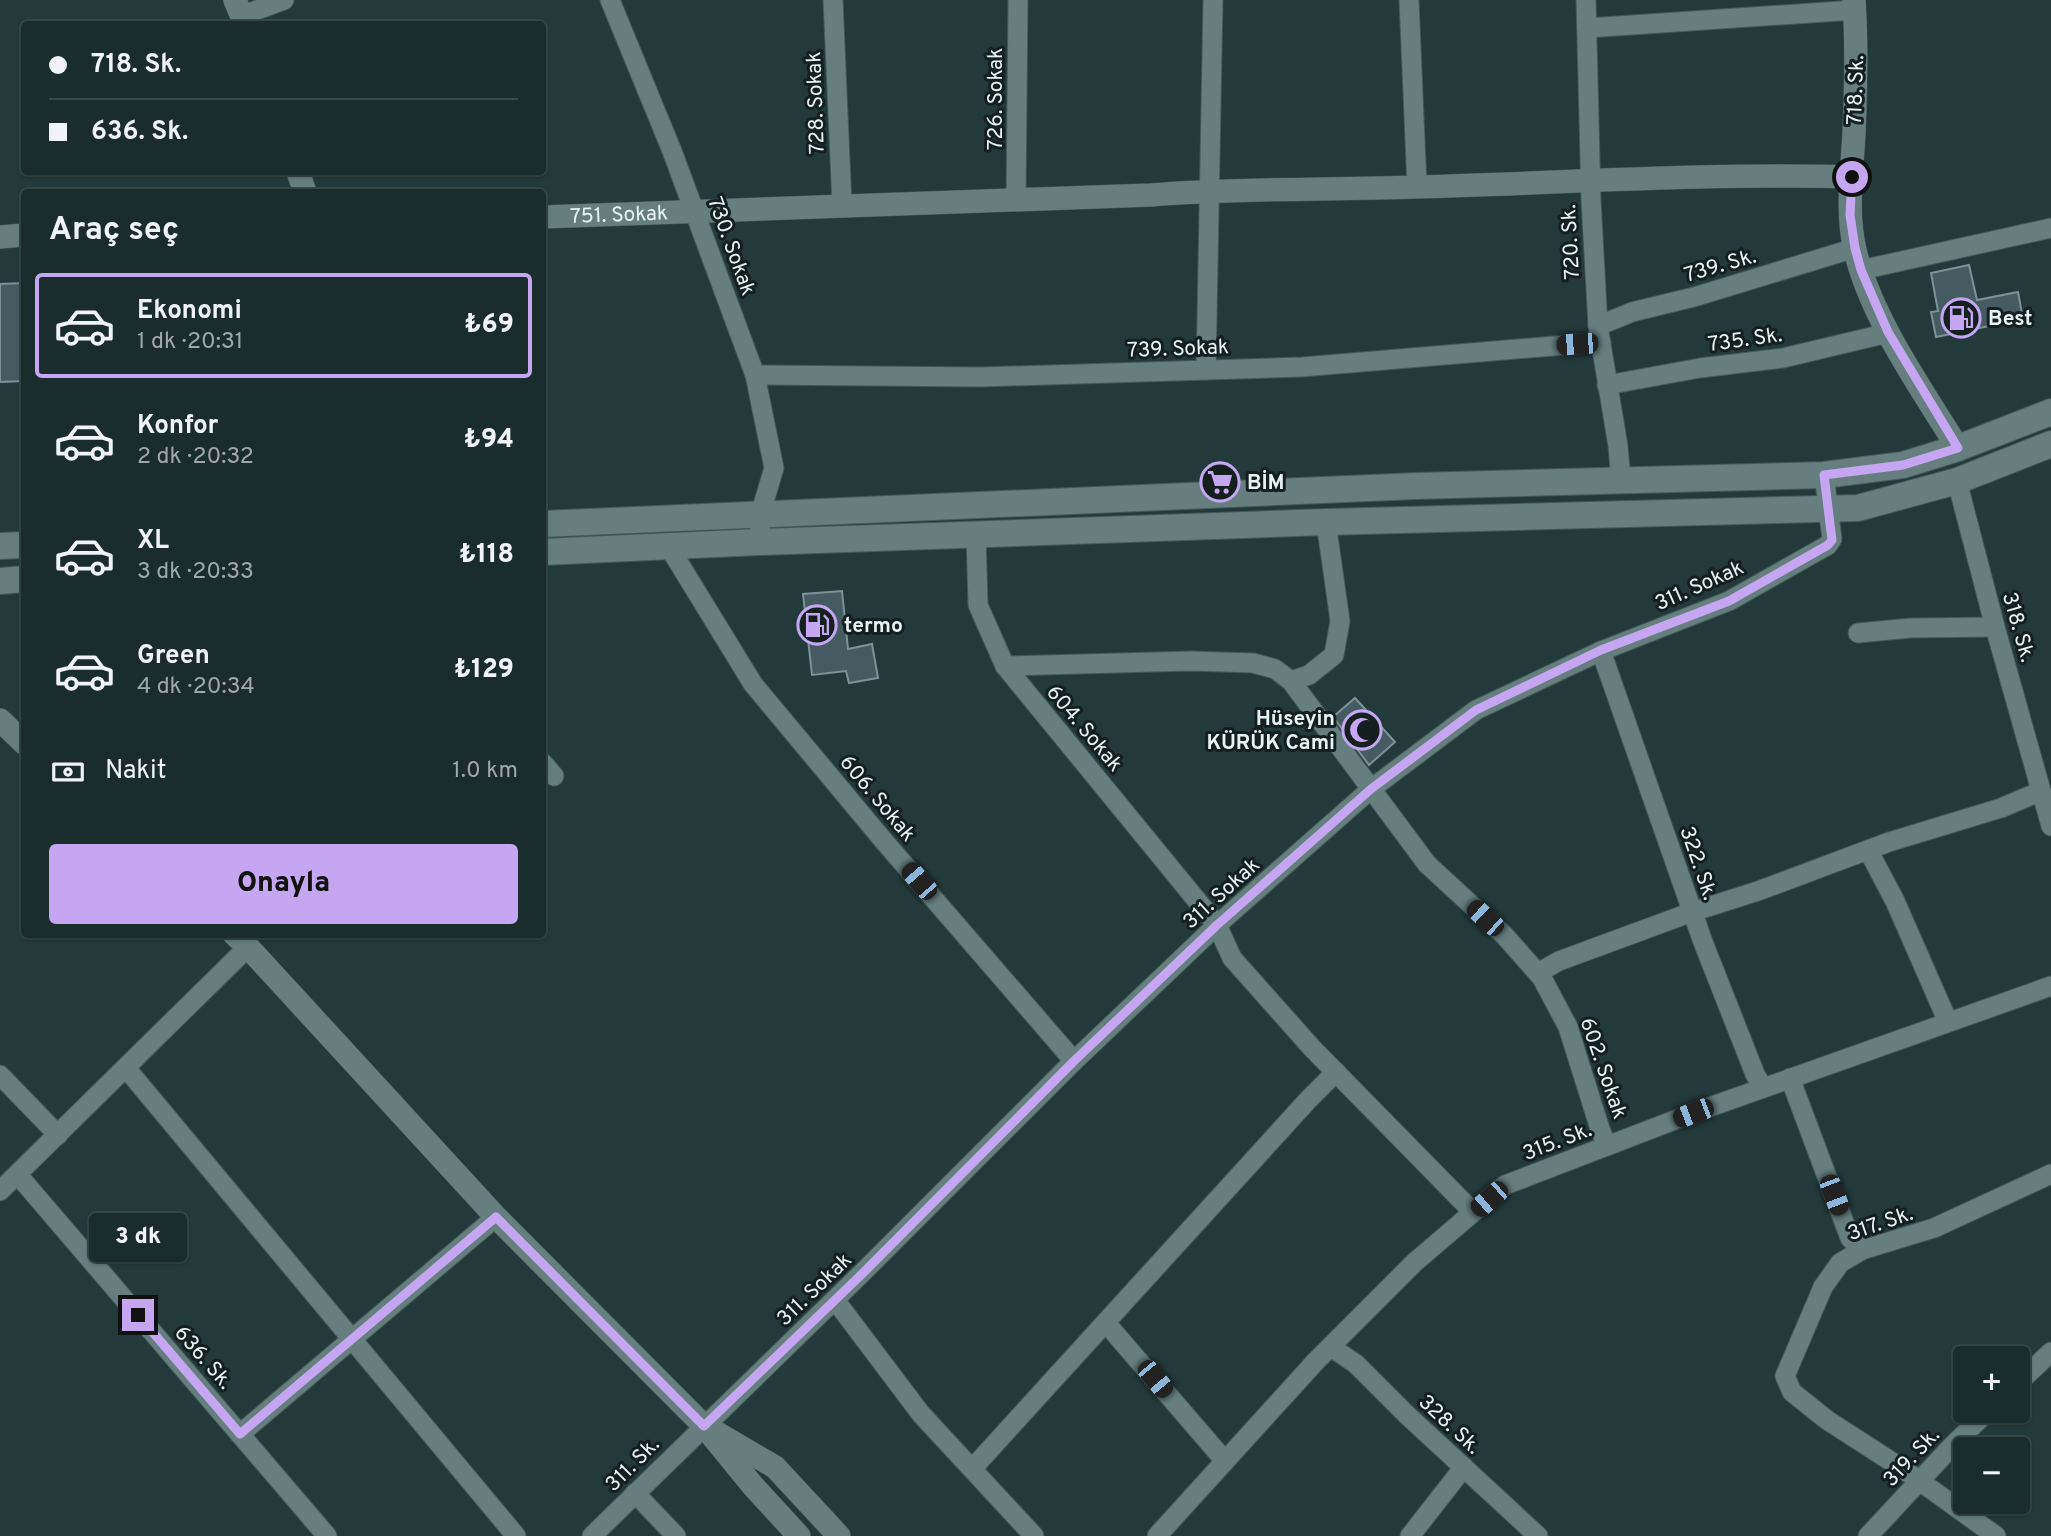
<!DOCTYPE html>
<html lang="tr">
<head>
<meta charset="utf-8">
<style>
  :root { --surface:#1b2c2c; --page:#283838; --text:#f1f3f6; --muted:#a0a7a9; --line:#394848; --accent:#c5a7f1 }
  body { margin:0; font-family:Overpass,sans-serif; background:var(--page); color:var(--text); height:100vh; display:flex; flex-direction:column; font-size:26px; white-space:nowrap }
  * { box-sizing:border-box; margin:0 }
  p { font-size:23px; color:var(--muted) }
  .icon { flex:none; width:38px; height:38px; fill:none; stroke:currentColor; stroke-width:2; stroke-linecap:round; stroke-linejoin:round }
  .map { position:relative; flex:1; overflow:hidden }
  .drawer { position:absolute; left:21px; top:189px; width:525px; height:749px; display:flex; flex-direction:column; background:var(--surface); border-radius:7px; box-shadow:0 2px 5px #0004,0 0 0 2px var(--line) }
  .drawer>* { flex:none }
  .banner { position:absolute; left:21px; top:21px; width:525px; height:154px; border-radius:7px; box-shadow:0 2px 5px #0004,0 0 0 2px var(--line); display:grid; align-content:center; height:154px; padding:0 28px; background:var(--surface) }
  .tools { position:absolute; left:1953px; top:1346px; display:grid; gap:14px }
  .tools a { display:grid; place-items:center; width:77px; height:77px; border-radius:7px; background:var(--surface); box-shadow:0 2px 5px #0004,0 0 0 2px var(--line); font-size:35px }
  .end { position:absolute; width:32px; height:32px; margin:-16px; border:9px solid #c5a7f1; background:#111; box-shadow:0 0 0 4px #111 }
  .from { border-radius:50% }
  .bubble { position:absolute; height:49px; border-radius:7px; background:var(--surface); box-shadow:0 2px 5px #0004,0 0 0 2px var(--line); font-size:23px; font-weight:800; line-height:49px; text-align:center }
  .car { position:absolute; width:21px; height:42px; margin:-21px -10px; border-radius:9px; box-shadow:0 0 5px 2px #0007; background:linear-gradient(#222 24%,#8ab4d8 0 40%,#222 0 76%,#8ab4d8 0 86%,#222 0) }
  .banner b { display:flex; align-items:center; gap:24px; height:66px; font-size:26px }
  .banner b+b { border-top:2px solid var(--line) }
  .banner i { width:18px; height:18px; background:var(--text) }
  ul { padding:0; list-style:none }
  li { display:flex; align-items:center; gap:21px; height:105px; margin:0 14px 10px; padding:0 14px; border:4px solid transparent; border-radius:7px }
  li div { flex:1 }
  li b { display:block; font-size:26px }
  li em { font-style:normal; font-weight:800 }
  li.selected { border-color:var(--accent) }
  li>.icon { width:63px; height:63px; stroke-width:1.5 }
  h2 { padding:0 28px; font-size:32px; line-height:84px }
  .pay { display:flex; align-items:center; gap:18px; height:77px; padding:0 28px; font-size:26px }
  .pay p { margin-inline-start:auto }
  .primary-button { display:flex; gap:14px; margin-top:auto; padding:14px 28px }
  .primary-button a { flex:1; height:80px; border-radius:7px; background:var(--accent); color:#111; font-size:28px; font-weight:800; line-height:80px; text-align:center }
  .map>svg:first-child { display:block }
  .building { fill:#455b61; stroke:#7b9299; stroke-width:2 }
  .lines { fill:none; stroke-linecap:round; stroke-linejoin:round }
  .minor-casing { stroke:#445858; stroke-width:21 }
  .tertiary-casing { stroke:#445858; stroke-width:24 }
  .secondary-casing { stroke:#445858; stroke-width:28 }
  .minor { stroke:#667e7e; stroke-width:19 }
  .tertiary { stroke:#667e7e; stroke-width:23 }
  .secondary { stroke:#667e7e; stroke-width:26 }
  .route { stroke:#c5a7f1; stroke-width:9 }
  .labels { text-anchor:middle; stroke-width:6; stroke-linejoin:round; paint-order:stroke }
  .street-label { font-size:21px; fill:#e6f3f3; stroke:#151f1f }
  .poi-label { font-size:21px; font-weight:bold; fill:#e6f3f3; stroke:#151f1f; text-anchor:start }
</style>
</head>
<body>
<div class="map">
<svg width="2051" height="1536" viewBox="0 0 2051 1536">
  <rect width="100%" height="100%" fill="#243a3a"/>
  <g class="building">
    <polygon points="1969,265 1977,300 2018,292 2023,319 1936,337 1931,312 1938,311 1931,273"/>
    <polygon points="24,283 24,381 0,382 0,284"/>
    <polygon points="842,591 848,649 872,644 878,678 849,683 846,671 812,675 803,594"/>
    <polygon points="1355,698 1395,742 1369,765 1333,717"/>
  </g>
  <g class="lines">
    <g class="minor-casing">
      <g id="minor">
        <polyline points="610,0 672,151 755,375 774,468 760,515 760,542"/>
        <polyline points="833,0 842,205"/>
        <polyline points="1409,0 1417,187"/>
        <polyline points="1586,0 1591,200 1598,326 1618,446 1621,481"/>
        <polyline points="241,16 284,0"/>
        <polyline points="1587,28 1855,10"/>
        <polyline points="1016,199 1018,0"/>
        <polyline points="1861,270 2051,228"/>
        <polyline points="1598,326 1632,312 1694,297 1855,248"/>
        <polyline points="1206,370 1213,0"/>
        <polyline points="755,375 980,377 1302,367 1601,342"/>
        <polyline points="1607,385 1700,368 1783,358 1888,333"/>
        <polyline points="1957,481 1995,627 2051,826"/>
        <polyline points="976,535 978,605 1005,666 1217,925 1232,958 1312,1048 1473,1212"/>
        <polyline points="669,547 753,684 883,840 1074,1061"/>
        <polyline points="1858,633 1911,628 1995,627"/>
        <polyline points="1601,651 1703,942 1755,1074 1763,1088"/>
        <polyline points="1005,666 1191,661 1253,663 1275,669 1291,681 1427,864 1504,935 1542,978 1568,1027 1600,1129 1607,1146"/>
        <polyline points="1291,681 1309,675 1334,655 1340,621 1326,522"/>
        <polyline points="542,762 554,776"/>
        <polyline points="1868,850 1895,901 1948,1022"/>
        <polyline points="1538,973 1559,961 1692,912 1758,891 1889,842 2001,808 2041,791"/>
        <polyline points="126,1068 516,1536"/>
        <polyline points="0,1075 58,1135"/>
        <polyline points="1790,1078 1850,1238 1862,1250"/>
        <polyline points="18,1175 327,1536"/>
        <polyline points="0,1191 248,947"/>
        <polyline points="835,1300 921,1414 1034,1536"/>
        <polyline points="1106,1323 1225,1461"/>
        <polyline points="1331,1347 1356,1364 1407,1415 1538,1536"/>
        <polyline points="2018,1383 2051,1352"/>
        <polyline points="240,1434 496,1217"/>
        <polyline points="972,1469 1308,1100 1336,1072"/>
        <polyline points="635,1493 676,1536"/>
        <polyline points="592,1536 861,1274 1074,1061 1217,925 1371,789 1476,710 1601,651 1729,601 1828,545 1832,539 1824,475"/>
        <polyline points="1157,1536 1316,1361 1415,1262 1505,1185 1693,1113 2051,986"/>
        <polyline points="1410,1536 1464,1467"/>
        <polyline points="1868,1536 1953,1445 1989,1410"/>
        <polyline points="1996,1536 1903,1469 1827,1420 1792,1392 1785,1376 1823,1287 1840,1263 1862,1250 1934,1228 2051,1174"/>
      </g>
    </g>
    <g class="tertiary-casing">
      <g id="tertiary">
        <polyline points="235,0 245,24"/>
        <path d="M1854,0C1857,45 1856,88 1854,133C1852,171 1846,212 1855,250C1871,318 1921,388 1958,448"/>
        <polyline points="298,172 305,192"/>
        <path id="s1" d="M542,217L1151,195C1239,188 1328,190 1416,187C1562,183 1706,173 1852,177"/>
        <polyline points="0,237 24,235"/>
        <polyline points="0,720 24,743"/>
        <polyline points="234,934 248,947 496,1217 704,1426 753,1486 799,1536"/>
        <polyline points="717,1433 775,1467 839,1536"/>
      </g>
    </g>
    <g class="secondary-casing">
      <g id="secondary">
        <polyline points="542,524 1416,486 1824,475 1903,465 1958,448 2051,412"/>
        <polyline points="0,546 24,545"/>
        <polyline points="542,552 760,542 1326,522 1858,508 1957,481 2051,444"/>
        <polyline points="0,581 24,579"/>
      </g>
    </g>
    <use href="#minor" class="minor"/>
    <use href="#tertiary" class="tertiary"/>
    <use href="#secondary" class="secondary"/>
  </g>
  <g class="lines">
    <polyline class="route" points="138,1315 240,1434 496,1217 704,1426 862,1274 1074,1061 1217,925 1371,789 1476,710 1601,650 1729,601 1828,545 1832,540 1824,475 1903,465 1958,448 1888,332 1861,270 1855,248 1850,215 1852,177"/>
  </g>
  <defs>
    <g id="fuel-ring" transform="scale(2.0125)"><circle r="9.5" fill="#151f1f" stroke="#c5a7f1" stroke-width="1.5"/><path d="M-5.5-6h7V0h2V4h1.3V-2.5L3-4.5l.8-.8L6-3V5H2.5V1h-1V6h-7ZM-4.2-4.7v3.2H.2V-4.7Z" fill="#c5a7f1"/></g>
    <g id="supermarket-ring" transform="scale(2.0125)"><circle r="9.5" fill="#151f1f" stroke="#c5a7f1" stroke-width="1.5"/><path d="M-6-5.5h2.5l.6 2H6L4.5 2H-2.5L-4.4-4H-6ZM-1.5 3.2a1.3 1.3 0 1 0 .1 0ZM3 3.2a1.3 1.3 0 1 0 .1 0Z" fill="#c5a7f1"/></g>
    <g id="mosque-ring" transform="scale(2.0125)"><circle r="9.5" fill="#151f1f" stroke="#c5a7f1" stroke-width="1.5"/><path d="M3.5-4.9A6 6 0 1 0 3.5 4.9A5 5 0 1 1 3.5-4.9Z" fill="#c5a7f1"/></g>
  </defs>
  <g fill-rule="evenodd">
    <use href="#fuel-ring" x="1961" y="318"/>
    <use href="#supermarket-ring" x="1220" y="482"/>
    <use href="#fuel-ring" x="817" y="625"/>
    <use href="#mosque-ring" x="1362" y="730"/>
  </g>
  <g class="labels">
    <g class="street-label">
      <text transform="translate(1855 90) rotate(-88)" y="7">718. Sk.</text>
      <text transform="translate(995 99) rotate(-90)" y="7">726. Sokak</text>
      <text transform="translate(815 103) rotate(-92)" y="7">728. Sokak</text>
      <text dy="7" stroke="none"><textPath href="#s1" startOffset="77">751. Sokak</textPath></text>
      <text transform="translate(1570 242) rotate(-93)" y="7">720. Sk.</text>
      <text transform="translate(732 246) rotate(70)" y="7">730. Sokak</text>
      <text transform="translate(1720 265) rotate(-16)" y="7">739. Sk.</text>
      <text transform="translate(1745 339) rotate(-8)" y="7">735. Sk.</text>
      <text transform="translate(1178 348) rotate(-2)" y="7">739. Sokak</text>
      <text transform="translate(1699 585) rotate(-24)" y="7">311. Sokak</text>
      <text transform="translate(2019 627) rotate(74)" y="7">318. Sk.</text>
      <text transform="translate(1085 728) rotate(50)" y="7">604. Sokak</text>
      <text transform="translate(878 798) rotate(50)" y="7">606. Sokak</text>
      <text transform="translate(1699 863) rotate(71)" y="7">322. Sk.</text>
      <text transform="translate(1221 893) rotate(-42)" y="7">311. Sokak</text>
      <text transform="translate(1604 1068) rotate(71)" y="7">602. Sokak</text>
      <text transform="translate(1557 1141) rotate(-21)" y="7">315. Sk.</text>
      <text transform="translate(1880 1223) rotate(-19)" y="7">317. Sk.</text>
      <text transform="translate(814 1289) rotate(-44)" y="7">311. Sokak</text>
      <text transform="translate(204 1357) rotate(49)" y="7">636. Sk.</text>
      <text transform="translate(1450 1424) rotate(43)" y="7">328. Sk.</text>
      <text transform="translate(1911 1457) rotate(-47)" y="7">319. Sk.</text>
      <text transform="translate(632 1464) rotate(-45)" y="7">311. Sk.</text>
    </g>
    <g class="poi-label">
      <text x="1988" y="325">Best</text>
      <text x="1247" y="489">BİM</text>
      <text x="844" y="632">termo</text>
      <text x="1335" y="725" text-anchor="end">Hüseyin<tspan x="1335" dy="24">KÜRÜK Cami</tspan></text>
    </g>
  </g>
</svg>
<div class="tools">
<a>+</a>
<a>−</a>
</div>
<i class="end from" style="left:1852px;top:177px"></i>
<i class="end" style="left:138px;top:1315px"></i>
<div class="bubble" style="left:89px;top:1213px;width:98px">3 dk</div>
<i class="car" style="left:1577px;top:344px;rotate:266deg"></i>
<i class="car" style="left:919px;top:881px;rotate:319deg"></i>
<i class="car" style="left:1485px;top:918px;rotate:313deg"></i>
<i class="car" style="left:1693px;top:1113px;rotate:249deg"></i>
<i class="car" style="left:1834px;top:1195px;rotate:159deg"></i>
<i class="car" style="left:1489px;top:1199px;rotate:229deg"></i>
<i class="car" style="left:1155px;top:1379px;rotate:140deg"></i>
<div class="banner">
<b><i class="from"></i>718. Sk.</b>
<b><i></i>636. Sk.</b>
</div>
<section class="drawer">
<h2>Araç seç</h2>
<ul>
<li class="selected"><svg class="icon" aria-label="car" viewBox="0 0 24 24"><path d="M5 17H2v-5l4-1 3-4h7l3 4 3 1v5h-3M9 17h6M6 11h13"/><circle cx="7" cy="17" r="2"/><circle cx="17" cy="17" r="2"/></svg><div><b>Ekonomi</b><p>1 dk · 20:31</p></div><em>₺69</em></li>
<li><svg class="icon" aria-label="car" viewBox="0 0 24 24"><path d="M5 17H2v-5l4-1 3-4h7l3 4 3 1v5h-3M9 17h6M6 11h13"/><circle cx="7" cy="17" r="2"/><circle cx="17" cy="17" r="2"/></svg><div><b>Konfor</b><p>2 dk · 20:32</p></div><em>₺94</em></li>
<li><svg class="icon" aria-label="car" viewBox="0 0 24 24"><path d="M5 17H2v-5l4-1 3-4h7l3 4 3 1v5h-3M9 17h6M6 11h13"/><circle cx="7" cy="17" r="2"/><circle cx="17" cy="17" r="2"/></svg><div><b>XL</b><p>3 dk · 20:33</p></div><em>₺118</em></li>
<li><svg class="icon" aria-label="car" viewBox="0 0 24 24"><path d="M5 17H2v-5l4-1 3-4h7l3 4 3 1v5h-3M9 17h6M6 11h13"/><circle cx="7" cy="17" r="2"/><circle cx="17" cy="17" r="2"/></svg><div><b>Green</b><p>4 dk · 20:34</p></div><em>₺129</em></li>
</ul>
<div class="pay"><svg class="icon" aria-label="cash" viewBox="0 0 24 24"><path d="M3 7h18v10H3z"/><circle cx="12" cy="12" r="2"/></svg>Nakit<p>1.0 km</p></div>
<div class="primary-button"><a>Onayla</a></div>
</section>
</div>
</body>
</html>
